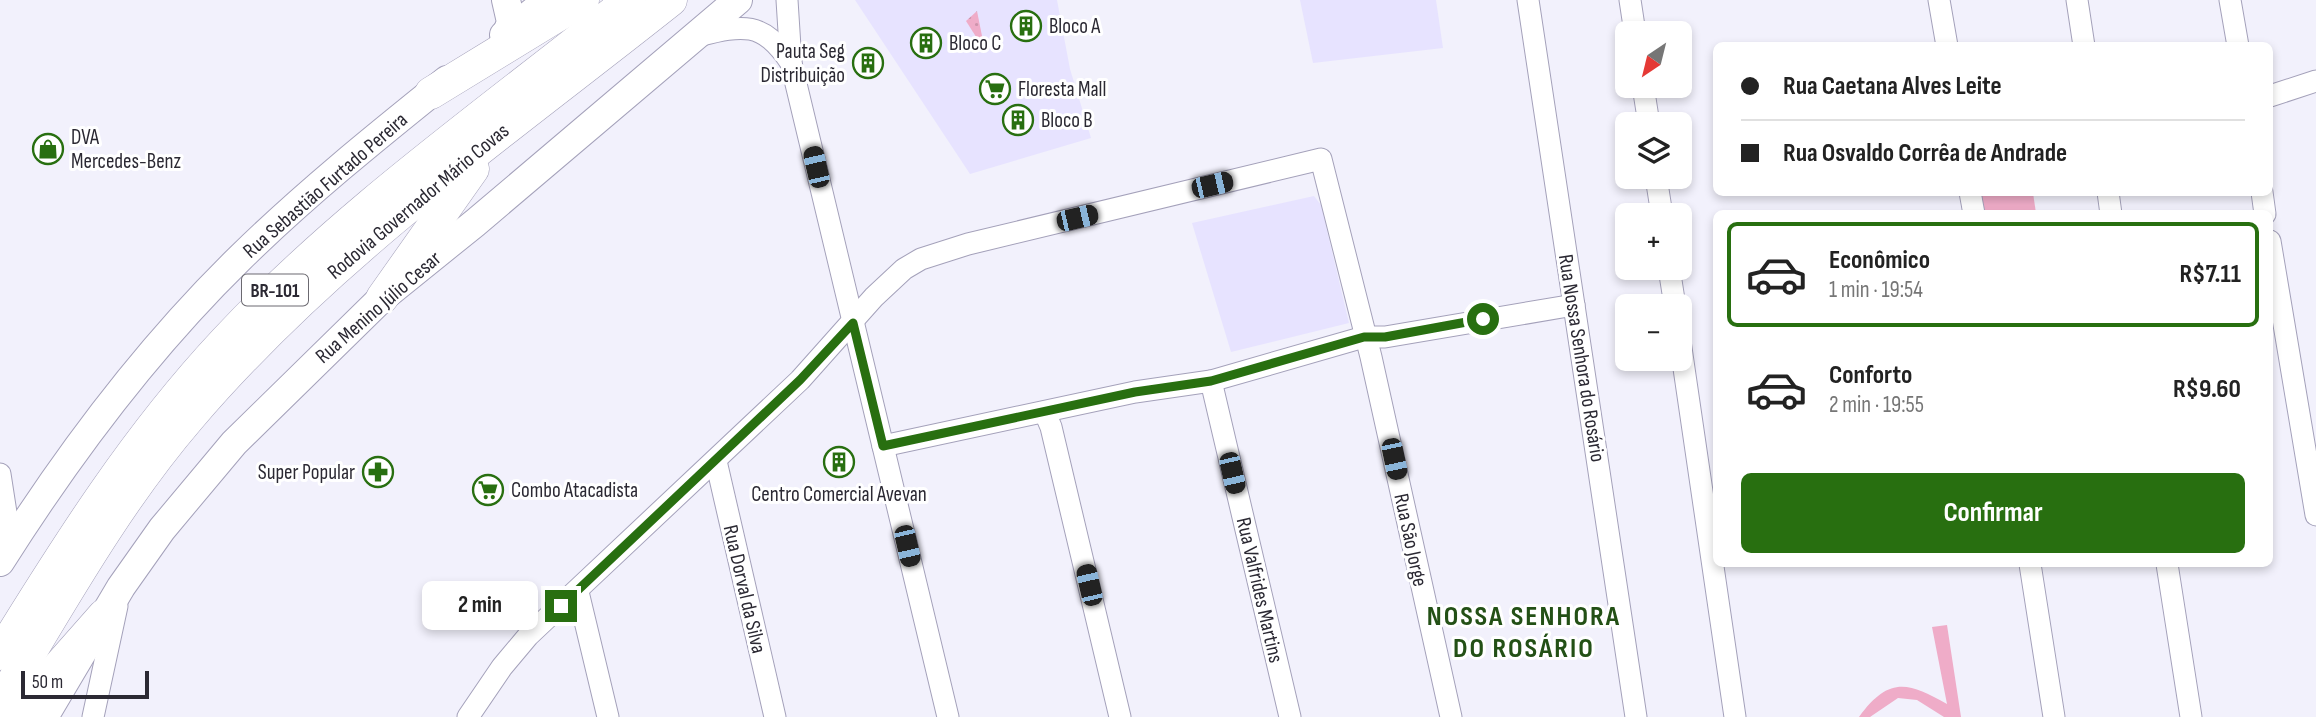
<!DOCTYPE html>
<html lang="pt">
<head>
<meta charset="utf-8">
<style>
  :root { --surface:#fff; --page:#f2f2f2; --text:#222; --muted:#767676; --line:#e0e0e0; --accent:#286f10 }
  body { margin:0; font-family:"Sofia Sans Condensed",sans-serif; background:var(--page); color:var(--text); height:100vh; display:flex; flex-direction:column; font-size:26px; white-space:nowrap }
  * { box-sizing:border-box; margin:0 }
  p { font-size:23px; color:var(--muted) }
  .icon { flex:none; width:38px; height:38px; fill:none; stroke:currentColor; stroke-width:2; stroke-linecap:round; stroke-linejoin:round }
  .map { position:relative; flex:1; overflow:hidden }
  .drawer { position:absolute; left:1713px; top:210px; width:560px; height:357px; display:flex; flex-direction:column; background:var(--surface); border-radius:10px; box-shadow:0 4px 10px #0003 }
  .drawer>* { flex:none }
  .hud { position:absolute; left:1713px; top:42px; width:560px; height:154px; border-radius:10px; box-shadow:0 4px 10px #0003; display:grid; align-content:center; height:154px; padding:0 28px; background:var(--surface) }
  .needle { width:46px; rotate:215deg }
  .controls { position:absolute; left:1615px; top:21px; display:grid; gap:14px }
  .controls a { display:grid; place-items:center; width:77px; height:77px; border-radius:10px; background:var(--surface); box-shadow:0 4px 10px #0003; font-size:35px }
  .scale { position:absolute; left:21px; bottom:18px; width:128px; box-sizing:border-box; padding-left:7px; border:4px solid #2b2933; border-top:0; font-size:19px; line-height:24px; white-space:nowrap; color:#2b2933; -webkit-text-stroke:5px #fff; paint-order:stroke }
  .end { position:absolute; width:32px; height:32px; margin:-16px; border:9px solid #286f10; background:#fff; box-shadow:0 0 0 4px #fff }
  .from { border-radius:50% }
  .bubble { position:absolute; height:49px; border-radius:10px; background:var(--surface); box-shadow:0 4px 10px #0003; font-size:23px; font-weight:700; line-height:49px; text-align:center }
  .car { position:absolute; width:21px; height:42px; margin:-21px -10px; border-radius:9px; box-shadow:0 0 5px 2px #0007; background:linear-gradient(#222 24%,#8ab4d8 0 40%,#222 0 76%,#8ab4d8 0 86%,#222 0) }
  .hud b { display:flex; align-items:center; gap:24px; height:66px; font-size:26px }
  .hud b+b { border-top:2px solid var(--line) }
  .hud i { width:18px; height:18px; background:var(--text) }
  ul { padding:12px 0 0; list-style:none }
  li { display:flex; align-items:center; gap:21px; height:105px; margin:0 14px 10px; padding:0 14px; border:4px solid transparent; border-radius:10px }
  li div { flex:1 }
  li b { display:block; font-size:26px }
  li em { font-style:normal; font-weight:700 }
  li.active { border-color:var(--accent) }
  li>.icon { width:63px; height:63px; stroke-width:1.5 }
  .button { display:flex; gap:14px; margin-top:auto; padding:14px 28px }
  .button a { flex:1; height:80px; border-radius:10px; background:var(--accent); color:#fff; font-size:28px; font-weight:700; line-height:80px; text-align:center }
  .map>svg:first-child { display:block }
  .built { fill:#e7e3ff }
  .grass { fill:url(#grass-dots) }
  .pitch { fill:#efacc8 }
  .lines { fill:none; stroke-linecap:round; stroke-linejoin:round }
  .minor-casing { stroke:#a4a1ba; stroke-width:23 }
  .major-casing { stroke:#a4a1ba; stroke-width:30 }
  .highway-casing { stroke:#a4a1ba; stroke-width:33 }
  .minor { stroke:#fff; stroke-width:21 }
  .major { stroke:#fff; stroke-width:28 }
  .highway { stroke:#fff; stroke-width:32 }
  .route { stroke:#286f10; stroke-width:9 }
  .labels { text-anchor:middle; stroke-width:6; stroke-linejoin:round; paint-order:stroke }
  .shield { fill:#fff; stroke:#6b6970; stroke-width:2 }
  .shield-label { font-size:19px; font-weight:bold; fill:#2b2933 }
  .poi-label { font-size:21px; fill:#2b2933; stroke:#fff; text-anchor:start }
  .street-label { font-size:21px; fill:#2b2933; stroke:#fff }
  .district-label { font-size:28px; font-weight:bold; letter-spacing:2px; fill:#235016; stroke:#fff }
</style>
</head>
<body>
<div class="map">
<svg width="2316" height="717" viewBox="0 0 2316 717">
  <defs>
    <pattern id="grass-dots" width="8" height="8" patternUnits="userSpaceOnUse" patternTransform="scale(1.75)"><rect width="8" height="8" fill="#efacc8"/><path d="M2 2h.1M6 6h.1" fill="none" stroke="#cd94ac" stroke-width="1.8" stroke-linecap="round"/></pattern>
  </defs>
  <rect width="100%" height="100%" fill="#f2f1fc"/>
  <g class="built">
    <polygon points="855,0 1057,0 1070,69 1091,138 970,174"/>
    <polygon points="1300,0 1436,0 1443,48 1313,63"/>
    <polygon points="1314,196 1321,205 1349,323 1231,352 1192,223"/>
  </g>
  <polygon class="grass" points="977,11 985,51 966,21"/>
  <g class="pitch">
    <polygon points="1981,193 2033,193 2036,213 1985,213"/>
    <path d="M1947,625L1961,717H1944L1917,700L1898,698L1870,717H1859C1889,676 1908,682 1947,704L1932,627Z"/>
  </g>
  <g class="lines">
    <g class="minor-casing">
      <g id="minor">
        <polyline points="787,0 791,63 948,717"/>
        <polyline points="1528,0 1636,717"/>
        <polyline points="1630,0 1635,33"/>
        <polyline points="1939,0 1947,46"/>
        <polyline points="2077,0 2084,46"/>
        <polyline points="2230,0 2238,46"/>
        <path d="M697,36C743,25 762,20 791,63"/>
        <polyline points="1643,86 1649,124"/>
        <polyline points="2270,96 2316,81"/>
        <polyline points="1656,177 1662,215"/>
        <polyline points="1970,192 1974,214"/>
        <polyline points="2108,192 2111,214"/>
        <polyline points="2262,192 2265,214"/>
        <polyline points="2270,241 2316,515"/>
        <polyline points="1669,268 1675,306"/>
        <polyline points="1680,341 1735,717"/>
        <polyline points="1211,381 1290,717"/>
        <polyline points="1045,413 1051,427 1120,717"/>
        <polyline points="883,446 1135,392 1211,381 1364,337 1385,337 1574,305"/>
        <polyline points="716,461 775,717"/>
        <polyline points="0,474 11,545"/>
        <polyline points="2030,564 2054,717"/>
        <polyline points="2167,564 2191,717"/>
        <polyline points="578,592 608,717"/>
        <polyline points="93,717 117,606"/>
        <polyline points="468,717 502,667 528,636 800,380 874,297 904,269 921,259 968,244 1321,159 1371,357 1451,717"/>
      </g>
    </g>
    <g class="major-casing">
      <g id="major">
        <polyline points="506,0 511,22 507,33"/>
        <polyline points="504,35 548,0"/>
        <path d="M0,562C69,453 147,349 239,259C304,195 376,137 447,80"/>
        <polyline points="44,717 121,587 162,529 234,443 382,298 475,223 738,0"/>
      </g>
    </g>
    <g class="highway-casing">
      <g id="highway">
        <polyline points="431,93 583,0"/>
        <polyline points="382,298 473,169"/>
        <path d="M0,654C68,544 136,436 225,341C344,213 493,109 629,0"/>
        <path d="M0,703C59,606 115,504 189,418C328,255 505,132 671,0"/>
        <polyline points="14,717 104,615"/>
      </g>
    </g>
    <use href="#minor" class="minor"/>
    <use href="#major" class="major"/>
    <use href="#highway" class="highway"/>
  </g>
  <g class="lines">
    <polyline class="route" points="561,606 800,380 853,323 883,446 1135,392 1211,381 1364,337 1385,337 1483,319"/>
  </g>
  <defs>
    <g id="building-ring" transform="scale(1.575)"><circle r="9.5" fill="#fff" stroke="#286f10" stroke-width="1.5"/><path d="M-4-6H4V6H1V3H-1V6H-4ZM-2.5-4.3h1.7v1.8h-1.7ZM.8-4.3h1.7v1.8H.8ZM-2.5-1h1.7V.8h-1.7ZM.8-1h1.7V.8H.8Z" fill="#286f10"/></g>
    <g id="supermarket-ring" transform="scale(1.575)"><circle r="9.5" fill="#fff" stroke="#286f10" stroke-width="1.5"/><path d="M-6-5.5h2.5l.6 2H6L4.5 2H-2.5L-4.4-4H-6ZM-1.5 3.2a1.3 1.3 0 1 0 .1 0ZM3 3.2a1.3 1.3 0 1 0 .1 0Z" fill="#286f10"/></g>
    <g id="shop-ring" transform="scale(1.575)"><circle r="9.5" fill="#fff" stroke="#286f10" stroke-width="1.5"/><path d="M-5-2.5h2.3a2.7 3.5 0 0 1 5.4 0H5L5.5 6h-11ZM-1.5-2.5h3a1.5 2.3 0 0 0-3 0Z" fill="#286f10"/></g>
    <g id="pharmacy-ring" transform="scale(1.575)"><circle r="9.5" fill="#fff" stroke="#286f10" stroke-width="1.5"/><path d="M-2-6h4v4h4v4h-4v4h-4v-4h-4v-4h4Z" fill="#286f10"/></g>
  </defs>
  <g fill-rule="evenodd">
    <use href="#building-ring" x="1026" y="26"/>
    <use href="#building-ring" x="926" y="43"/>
    <use href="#building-ring" x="868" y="63"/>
    <use href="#supermarket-ring" x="995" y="89"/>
    <use href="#building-ring" x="1018" y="120"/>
    <use href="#shop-ring" x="48" y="149"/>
    <use href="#building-ring" x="839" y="462"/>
    <use href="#pharmacy-ring" x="378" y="472"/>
    <use href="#supermarket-ring" x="488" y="490"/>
  </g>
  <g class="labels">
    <rect class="shield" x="242" y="274.5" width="66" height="31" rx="5"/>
    <g class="shield-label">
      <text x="275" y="297">BR-101</text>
    </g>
    <g class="poi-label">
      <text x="1049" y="33">Bloco A</text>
      <text x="949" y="50">Bloco C</text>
      <text x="845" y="58" text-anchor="end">Pauta Seg<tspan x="845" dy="24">Distribuição</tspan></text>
      <text x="1018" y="96">Floresta Mall</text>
      <text x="1041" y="127">Bloco B</text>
      <text x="71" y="144">DVA<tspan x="71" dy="24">Mercedes-Benz</tspan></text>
      <text x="355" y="479" text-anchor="end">Super Popular</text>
      <text x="511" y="497">Combo Atacadista</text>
      <text x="839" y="501" text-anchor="middle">Centro Comercial Avevan</text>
    </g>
    <g class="street-label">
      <text transform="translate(325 185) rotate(-41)" y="7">Rua Sebastião Furtado Pereira</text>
      <text transform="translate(418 201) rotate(-40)" y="7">Rodovia Governador Mário Covas</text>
      <text transform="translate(378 307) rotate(-41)" y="7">Rua Menino Júlio Cesar</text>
      <text transform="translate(1582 358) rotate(81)" y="7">Rua Nossa Senhora do Rosário</text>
      <text transform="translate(1411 540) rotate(78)" y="7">Rua São Jorge</text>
      <text transform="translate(745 589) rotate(77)" y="7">Rua Dorval da Silva</text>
      <text transform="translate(1260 590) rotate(77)" y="7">Rua Valfrides Martins</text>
    </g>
    <g class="district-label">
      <text x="1524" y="625">NOSSA SENHORA<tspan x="1524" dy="32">DO ROSÁRIO</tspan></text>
    </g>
  </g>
</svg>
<div class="controls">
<a><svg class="needle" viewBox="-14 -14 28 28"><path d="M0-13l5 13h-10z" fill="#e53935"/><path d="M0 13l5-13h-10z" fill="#767676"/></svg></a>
<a><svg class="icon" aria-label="layers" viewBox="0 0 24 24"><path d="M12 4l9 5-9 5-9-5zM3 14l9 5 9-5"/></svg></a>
<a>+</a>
<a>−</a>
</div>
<div class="scale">50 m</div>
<i class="end from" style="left:1483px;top:319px"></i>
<i class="end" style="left:561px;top:606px"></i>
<div class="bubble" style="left:422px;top:581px;width:116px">2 min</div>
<i class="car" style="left:816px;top:167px;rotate:347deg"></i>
<i class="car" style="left:1212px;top:185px;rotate:77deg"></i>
<i class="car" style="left:1077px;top:218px;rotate:77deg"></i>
<i class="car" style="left:1394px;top:459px;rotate:168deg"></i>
<i class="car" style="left:1232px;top:473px;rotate:167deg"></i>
<i class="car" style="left:907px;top:546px;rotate:167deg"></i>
<i class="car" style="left:1089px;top:585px;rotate:347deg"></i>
<div class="hud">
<b><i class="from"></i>Rua Caetana Alves Leite</b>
<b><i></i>Rua Osvaldo Corrêa de Andrade</b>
</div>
<section class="drawer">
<ul>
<li class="active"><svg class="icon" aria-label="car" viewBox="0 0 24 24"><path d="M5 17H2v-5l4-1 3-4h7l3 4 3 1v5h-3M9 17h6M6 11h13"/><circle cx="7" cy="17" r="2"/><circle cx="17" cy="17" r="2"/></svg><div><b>Econômico</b><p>1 min · 19:54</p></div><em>R$7.11</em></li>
<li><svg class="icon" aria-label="car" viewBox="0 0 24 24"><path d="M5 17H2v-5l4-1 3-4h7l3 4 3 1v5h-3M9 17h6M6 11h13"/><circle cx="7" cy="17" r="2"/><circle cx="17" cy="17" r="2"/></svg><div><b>Conforto</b><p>2 min · 19:55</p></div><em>R$9.60</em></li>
</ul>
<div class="button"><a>Confirmar</a></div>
</section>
</div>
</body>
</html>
